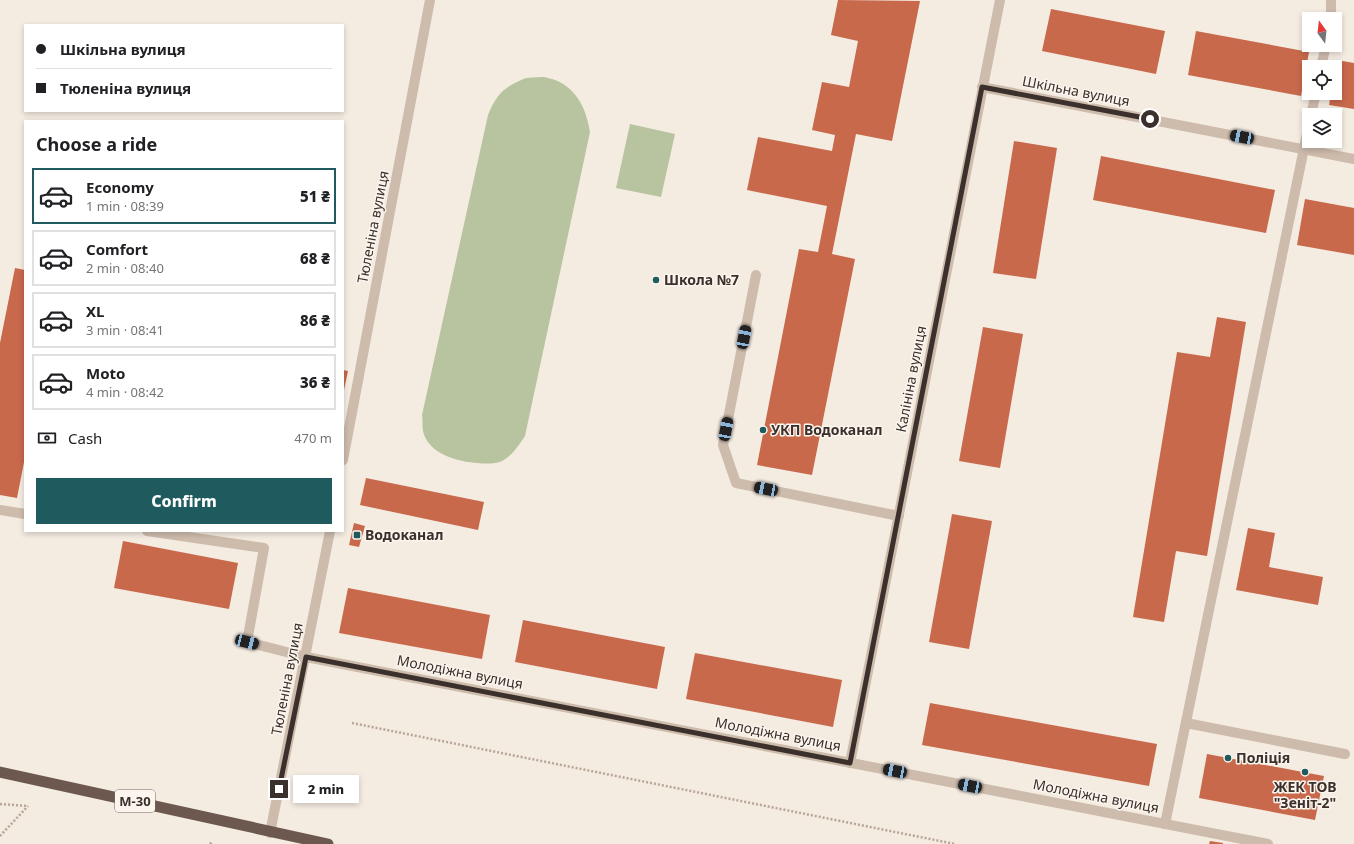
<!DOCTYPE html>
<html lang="en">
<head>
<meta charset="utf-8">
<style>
  :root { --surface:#fff; --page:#f6f6f6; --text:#202124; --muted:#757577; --line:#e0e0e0; --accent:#1f5a5e }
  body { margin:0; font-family:"Noto Sans",sans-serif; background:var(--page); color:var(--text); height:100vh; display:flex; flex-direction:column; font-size:15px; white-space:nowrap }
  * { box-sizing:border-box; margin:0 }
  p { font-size:13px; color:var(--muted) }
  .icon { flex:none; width:22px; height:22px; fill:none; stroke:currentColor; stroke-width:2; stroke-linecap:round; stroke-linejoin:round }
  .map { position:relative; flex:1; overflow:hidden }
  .side { position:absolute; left:24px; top:120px; width:320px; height:412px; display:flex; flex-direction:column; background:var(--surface); border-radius:0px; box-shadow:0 2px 6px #0003 }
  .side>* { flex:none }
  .banner { position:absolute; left:24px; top:24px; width:320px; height:88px; border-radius:0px; box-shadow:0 2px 6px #0003; display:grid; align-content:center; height:88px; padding:0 12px; background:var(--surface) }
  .needle { width:26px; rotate:345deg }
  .fabs { position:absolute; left:1302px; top:12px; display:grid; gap:8px }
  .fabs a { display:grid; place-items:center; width:40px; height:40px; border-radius:0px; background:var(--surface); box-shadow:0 2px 6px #0003; font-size:20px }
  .end { position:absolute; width:18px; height:18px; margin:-9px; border:5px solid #3b302b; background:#fff; box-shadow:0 0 0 2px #fff }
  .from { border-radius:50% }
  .bubble { position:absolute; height:28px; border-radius:0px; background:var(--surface); box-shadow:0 2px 6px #0003; font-size:13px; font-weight:800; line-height:28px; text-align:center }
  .car { position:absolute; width:12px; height:24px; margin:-12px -6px; border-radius:5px; box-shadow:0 0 3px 1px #0007; background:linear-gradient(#222 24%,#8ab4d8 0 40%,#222 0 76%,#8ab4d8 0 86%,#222 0) }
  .banner b { display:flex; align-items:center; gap:14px; height:38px; font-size:15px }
  .banner b+b { border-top:1px solid var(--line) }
  .banner i { width:10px; height:10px; background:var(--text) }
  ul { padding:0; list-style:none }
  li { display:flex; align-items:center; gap:12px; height:56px; margin:0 8px 6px; padding:0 4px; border:2px solid var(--line); border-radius:0px }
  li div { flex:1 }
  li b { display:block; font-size:15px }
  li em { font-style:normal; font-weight:800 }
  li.on { border-color:var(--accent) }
  li>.icon { width:36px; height:36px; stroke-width:1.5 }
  h2 { padding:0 12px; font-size:18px; line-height:48px }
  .pay { display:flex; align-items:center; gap:10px; height:44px; padding:0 12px; font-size:15px }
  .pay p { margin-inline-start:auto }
  .button { display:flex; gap:8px; margin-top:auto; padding:8px 12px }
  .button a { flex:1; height:46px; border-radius:0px; background:var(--accent); color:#fff; font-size:16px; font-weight:800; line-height:46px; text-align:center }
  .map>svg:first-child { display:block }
  .green { fill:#b8c4a0 }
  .building { fill:#c8694b }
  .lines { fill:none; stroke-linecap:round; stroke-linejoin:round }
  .path { stroke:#b9a596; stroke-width:2.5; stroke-dasharray:2 2; stroke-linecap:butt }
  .service { stroke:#cdbbac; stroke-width:10 }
  .minor { stroke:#cdbbac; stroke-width:10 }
  .tertiary { stroke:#cdbbac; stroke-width:10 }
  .trunk { stroke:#6c584f; stroke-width:11 }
  .route { stroke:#3b302b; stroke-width:5 }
  .poi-dot { fill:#1f5a5e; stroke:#fbf5ee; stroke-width:1.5 }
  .labels { text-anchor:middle; stroke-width:3; stroke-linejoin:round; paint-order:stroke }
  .shield { fill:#fbf5ee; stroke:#756b66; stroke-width:1 }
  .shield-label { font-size:13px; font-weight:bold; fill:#3b302b }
  .street-label { font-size:14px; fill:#3b302b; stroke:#fbf5ee }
  .poi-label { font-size:14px; font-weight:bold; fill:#3b302b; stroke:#fbf5ee; text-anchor:start }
</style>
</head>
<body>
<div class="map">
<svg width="1354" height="844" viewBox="0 0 1354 844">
  <rect width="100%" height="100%" fill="#f4ebe1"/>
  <g class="green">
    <path d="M526,78C533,78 542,76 548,78C575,84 586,107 590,132L525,436C518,446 513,455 502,461C496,464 485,464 478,463C458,462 428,454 423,431C422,426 423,420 422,415L488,115C497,93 504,87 526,78Z"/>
    <polygon points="630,124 675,134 661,197 616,188"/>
  </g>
  <g class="building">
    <polygon points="838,0 920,1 892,141 856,134 832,254 855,259 812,475 757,465 799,249 818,252 827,206 747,190 758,137 832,151 835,135 812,130 822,82 849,87 858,41 831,35"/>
    <polygon points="1051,9 1165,31 1156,74 1042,51"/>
    <polygon points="1196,31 1309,52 1301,96 1188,75"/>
    <polygon points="1337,60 1354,63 1354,109 1329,105 1331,93 1335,93 1335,73"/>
    <polygon points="1014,141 1057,148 1036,279 993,273"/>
    <polygon points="1101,156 1275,190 1266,233 1093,200"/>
    <polygon points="1305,199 1354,208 1354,255 1297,245"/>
    <polygon points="15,268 25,270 25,457 17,498 0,495 0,343"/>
    <polygon points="1217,317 1246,322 1207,556 1176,551 1164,622 1133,617 1177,352 1210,357"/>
    <polygon points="983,327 1023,334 1000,468 959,461"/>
    <polygon points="343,370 348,371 344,390 343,389"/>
    <polygon points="366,478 484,502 478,530 360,505"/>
    <polygon points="952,514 992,521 969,649 929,642"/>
    <polygon points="354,523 365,526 359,547 349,545"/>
    <polygon points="1248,528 1275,533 1269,567 1323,577 1318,605 1236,590"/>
    <polygon points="123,541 238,563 229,609 114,588"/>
    <polygon points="348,588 490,615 482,659 339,633"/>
    <polygon points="523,620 665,647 657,689 515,662"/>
    <polygon points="695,653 842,680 833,727 686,699"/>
    <polygon points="930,703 1157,744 1149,786 922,745"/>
    <polygon points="1207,754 1324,776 1315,820 1199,798"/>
    <polygon points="1210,841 1223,843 1223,844 1209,844"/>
  </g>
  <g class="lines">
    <g class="path">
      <polyline points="352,723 955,844"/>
      <polyline points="0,804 28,806"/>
      <polyline points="0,836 28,806"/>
      <polyline points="210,844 212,842"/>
    </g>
    <g class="service">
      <polyline points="1331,0 1331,19"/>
      <polyline points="1321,67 1326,45"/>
      <polyline points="1311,115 1316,93"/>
      <polyline points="756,275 723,445 736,483 899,516"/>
      <polyline points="0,510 25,514"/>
      <polyline points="147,531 264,548 247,642 306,657"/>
      <polyline points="1186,723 1345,754"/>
      <polyline points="1165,824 1309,124"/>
    </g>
    <g class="minor">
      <polyline points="982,87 1354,159"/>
      <polyline points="306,657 1268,844"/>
      <polyline points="850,763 1000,0"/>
    </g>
    <g class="tertiary">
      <polyline points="343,460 430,0"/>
      <polyline points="270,833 330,531"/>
    </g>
    <polyline class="trunk" points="0,772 328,844"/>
  </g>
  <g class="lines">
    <polyline class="route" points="279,789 306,657 850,763 982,87 1150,119"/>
  </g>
  <g class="poi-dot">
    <circle cx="656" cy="280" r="4"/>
    <circle cx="763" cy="430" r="4"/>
    <rect x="353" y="531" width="8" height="8" rx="2"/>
    <circle cx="1228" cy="758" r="4"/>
    <circle cx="1305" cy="772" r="4"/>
  </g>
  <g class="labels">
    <rect class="shield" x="115" y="790" width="40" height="22" rx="3"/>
    <g class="shield-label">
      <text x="135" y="806">М-30</text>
    </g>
    <g class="street-label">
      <text transform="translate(1076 91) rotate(11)" y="5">Шкільна вулиця</text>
      <text transform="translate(373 227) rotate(-79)" y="5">Тюленіна вулиця</text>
      <text transform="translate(911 379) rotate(-79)" y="5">Калініна вулиця</text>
      <text transform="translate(460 672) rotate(11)" y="5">Молодіжна вулиця</text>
      <text transform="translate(287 679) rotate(-79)" y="5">Тюленіна вулиця</text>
      <text transform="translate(778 734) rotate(11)" y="5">Молодіжна вулиця</text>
      <text transform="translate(1096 796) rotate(11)" y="5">Молодіжна вулиця</text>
    </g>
    <g class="poi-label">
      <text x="664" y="285">Школа №7</text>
      <text x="771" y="435">УКП Водоканал</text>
      <text x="365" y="540">Водоканал</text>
      <text x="1236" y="763">Поліція</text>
      <text x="1305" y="792" text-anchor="middle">ЖЕК ТОВ<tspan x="1305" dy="16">"Зеніт-2"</tspan></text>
    </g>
  </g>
</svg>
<div class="fabs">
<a><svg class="needle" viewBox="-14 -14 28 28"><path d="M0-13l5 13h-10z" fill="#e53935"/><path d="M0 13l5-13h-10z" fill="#757577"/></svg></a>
<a><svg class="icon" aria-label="locate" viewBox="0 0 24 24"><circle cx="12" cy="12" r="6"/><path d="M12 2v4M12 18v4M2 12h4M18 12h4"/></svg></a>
<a><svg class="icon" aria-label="layers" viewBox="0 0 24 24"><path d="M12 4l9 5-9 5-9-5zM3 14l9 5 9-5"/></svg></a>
</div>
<i class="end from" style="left:1150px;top:119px"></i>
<i class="end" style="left:279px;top:789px"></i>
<div class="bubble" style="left:293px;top:775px;width:66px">2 min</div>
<i class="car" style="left:1242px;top:137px;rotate:281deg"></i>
<i class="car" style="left:744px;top:337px;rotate:11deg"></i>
<i class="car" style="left:726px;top:429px;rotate:11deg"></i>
<i class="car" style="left:766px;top:489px;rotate:281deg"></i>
<i class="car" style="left:247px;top:642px;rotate:104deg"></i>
<i class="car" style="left:895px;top:771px;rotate:281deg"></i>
<i class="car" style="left:970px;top:786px;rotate:281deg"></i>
<div class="banner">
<b><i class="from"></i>Шкільна вулиця</b>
<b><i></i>Тюленіна вулиця</b>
</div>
<section class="side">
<h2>Choose a ride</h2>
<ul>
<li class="on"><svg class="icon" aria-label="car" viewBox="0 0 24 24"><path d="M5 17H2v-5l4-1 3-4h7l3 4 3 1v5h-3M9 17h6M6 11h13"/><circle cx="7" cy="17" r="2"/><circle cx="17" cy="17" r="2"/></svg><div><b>Economy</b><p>1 min · 08:39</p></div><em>51 ₴</em></li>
<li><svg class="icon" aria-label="car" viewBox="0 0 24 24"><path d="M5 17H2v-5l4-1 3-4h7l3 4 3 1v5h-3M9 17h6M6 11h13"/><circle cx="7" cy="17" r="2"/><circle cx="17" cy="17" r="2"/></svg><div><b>Comfort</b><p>2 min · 08:40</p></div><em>68 ₴</em></li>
<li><svg class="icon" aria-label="car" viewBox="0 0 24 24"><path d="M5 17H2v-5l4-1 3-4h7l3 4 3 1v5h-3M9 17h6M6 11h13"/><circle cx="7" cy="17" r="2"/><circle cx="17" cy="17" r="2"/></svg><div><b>XL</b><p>3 min · 08:41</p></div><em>86 ₴</em></li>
<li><svg class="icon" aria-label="car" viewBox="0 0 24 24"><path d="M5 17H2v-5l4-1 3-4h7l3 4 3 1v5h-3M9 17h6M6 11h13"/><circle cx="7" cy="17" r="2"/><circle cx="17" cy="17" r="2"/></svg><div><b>Moto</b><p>4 min · 08:42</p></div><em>36 ₴</em></li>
</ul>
<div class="pay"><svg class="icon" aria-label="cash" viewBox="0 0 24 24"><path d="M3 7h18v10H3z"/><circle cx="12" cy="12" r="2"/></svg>Cash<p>470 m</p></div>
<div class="button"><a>Confirm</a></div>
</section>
</div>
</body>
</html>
